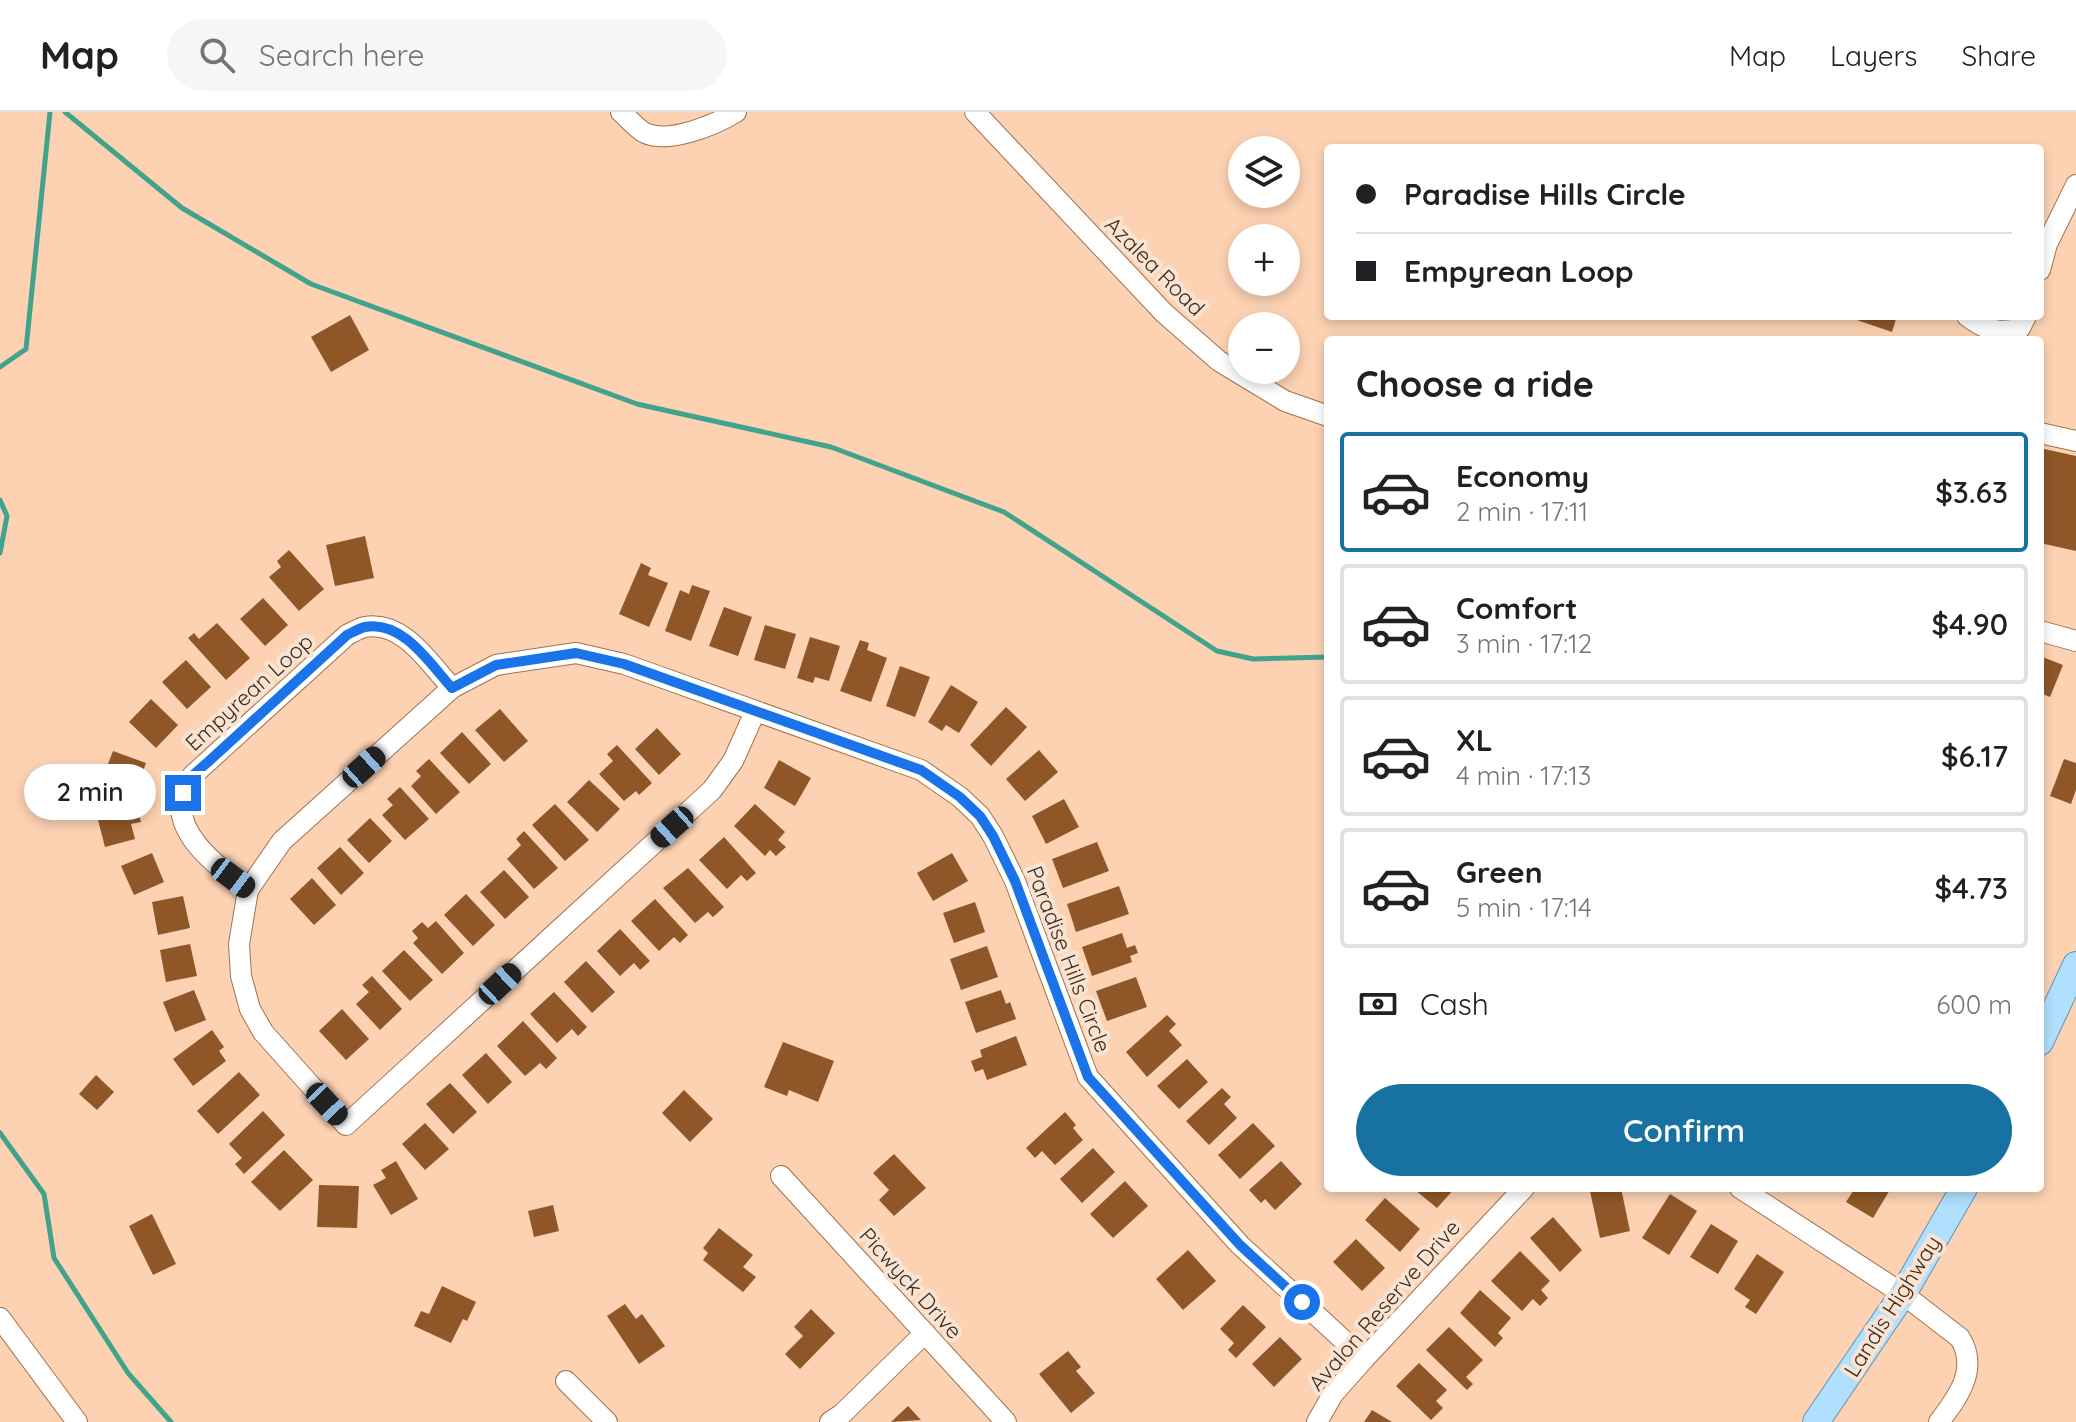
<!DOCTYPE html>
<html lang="en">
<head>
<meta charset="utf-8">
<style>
  :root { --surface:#fff; --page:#f6f6f6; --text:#202124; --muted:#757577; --line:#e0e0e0; --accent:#1872a1 }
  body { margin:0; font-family:Quicksand,sans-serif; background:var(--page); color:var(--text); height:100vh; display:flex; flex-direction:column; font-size:30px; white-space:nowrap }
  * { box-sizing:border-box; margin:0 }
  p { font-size:26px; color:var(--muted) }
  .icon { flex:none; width:44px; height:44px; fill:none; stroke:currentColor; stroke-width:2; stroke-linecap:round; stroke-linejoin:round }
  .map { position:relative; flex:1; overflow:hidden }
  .side { position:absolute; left:1324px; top:224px; width:720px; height:856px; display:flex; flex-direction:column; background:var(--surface); border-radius:8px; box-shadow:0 4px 12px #0003 }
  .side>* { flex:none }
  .top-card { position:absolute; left:1324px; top:32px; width:720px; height:176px; border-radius:8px; box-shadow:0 4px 12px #0003; display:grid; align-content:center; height:176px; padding:0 32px; background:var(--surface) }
  .controls { position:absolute; left:1228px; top:24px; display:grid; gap:16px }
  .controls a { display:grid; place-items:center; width:72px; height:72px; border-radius:50%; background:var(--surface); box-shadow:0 4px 12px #0003; font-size:40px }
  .end { position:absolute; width:36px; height:36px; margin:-18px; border:10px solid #1a73e8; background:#fff; box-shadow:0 0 0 4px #fff }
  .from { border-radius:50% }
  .bubble { position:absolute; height:56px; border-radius:28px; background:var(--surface); box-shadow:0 4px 12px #0003; font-size:26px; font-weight:600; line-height:56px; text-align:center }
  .car { position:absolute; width:24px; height:48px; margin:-24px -12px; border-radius:10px; box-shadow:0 0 6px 2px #0007; background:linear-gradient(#222 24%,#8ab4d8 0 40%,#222 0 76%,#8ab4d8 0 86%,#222 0) }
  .top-card b { display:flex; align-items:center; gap:28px; height:76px; font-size:30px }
  .top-card b+b { border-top:2px solid var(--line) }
  .top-card i { width:20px; height:20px; background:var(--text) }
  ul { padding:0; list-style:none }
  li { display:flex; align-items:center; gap:24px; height:120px; margin:0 16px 12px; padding:0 16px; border:4px solid var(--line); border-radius:8px }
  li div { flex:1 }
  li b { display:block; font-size:30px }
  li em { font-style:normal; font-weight:600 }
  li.current { border-color:var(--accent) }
  li>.icon { width:72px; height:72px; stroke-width:1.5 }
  h2 { padding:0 32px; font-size:36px; line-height:96px }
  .pay { display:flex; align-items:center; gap:20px; height:88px; padding:0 32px; font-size:30px }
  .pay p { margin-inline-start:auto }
  .button { display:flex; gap:16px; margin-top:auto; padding:16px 32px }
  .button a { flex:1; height:92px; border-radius:48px; background:var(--accent); color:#fff; font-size:32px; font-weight:600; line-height:92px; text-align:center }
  header { display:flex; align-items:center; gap:48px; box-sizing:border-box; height:112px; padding:0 40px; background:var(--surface); border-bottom:2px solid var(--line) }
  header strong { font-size:38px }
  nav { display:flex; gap:44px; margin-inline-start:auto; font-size:28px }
  .search { width:560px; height:72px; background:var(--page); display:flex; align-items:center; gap:20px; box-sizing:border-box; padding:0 28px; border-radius:44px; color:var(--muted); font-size:30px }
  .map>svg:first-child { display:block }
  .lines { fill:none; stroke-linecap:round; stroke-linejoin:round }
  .stream { stroke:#42a38c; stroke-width:5 }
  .building { fill:#8f5728 }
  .minor-casing { stroke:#a1724e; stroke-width:22 }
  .major-casing { stroke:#6693af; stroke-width:28 }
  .minor { stroke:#fff; stroke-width:20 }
  .major { stroke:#b0e0fe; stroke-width:26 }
  .route { stroke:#1a73e8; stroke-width:10 }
  .labels { text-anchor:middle; stroke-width:8; stroke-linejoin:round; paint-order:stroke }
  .street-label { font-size:22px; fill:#402c1d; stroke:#f9e4d4 }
</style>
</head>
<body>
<header>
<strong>Map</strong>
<div class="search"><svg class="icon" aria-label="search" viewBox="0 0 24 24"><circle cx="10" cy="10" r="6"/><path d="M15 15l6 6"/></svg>Search here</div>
<nav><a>Map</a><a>Layers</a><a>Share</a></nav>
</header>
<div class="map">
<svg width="2076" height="1310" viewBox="0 0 2076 1310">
  <rect width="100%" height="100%" fill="#fcd2b3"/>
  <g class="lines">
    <g class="stream">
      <polyline points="65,0 182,96 311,172 637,292 831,335 1004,400 1217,539 1253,547 1328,545"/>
      <polyline points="0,255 26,237 50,0"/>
      <polyline points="0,388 7,404 0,441"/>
      <polyline points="0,1021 44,1082 54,1146 128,1261 171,1310"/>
    </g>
  </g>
  <g class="building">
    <polygon points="350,203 369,238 331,260 311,225"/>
    <polygon points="1845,204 1897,204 1892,220"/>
    <polygon points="2040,336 2076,344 2076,439 2040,431"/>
    <polygon points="365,424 374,466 335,474 326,433"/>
    <polygon points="289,438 324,477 299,499 269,465 281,455 277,449"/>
    <polygon points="641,451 651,456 648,463 668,471 649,515 619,502"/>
    <polygon points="692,473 710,479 691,529 665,519 680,478 689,482"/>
    <polygon points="263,486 288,513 265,534 240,507"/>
    <polygon points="724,495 752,505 738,544 709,534"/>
    <polygon points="217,511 250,546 226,568 188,526 194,521 199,527"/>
    <polygon points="765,513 796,522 785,557 754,548"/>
    <polygon points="810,525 840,534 829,569 815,565 813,571 797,566"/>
    <polygon points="860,528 869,531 867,538 887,546 871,590 840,579"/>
    <polygon points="2040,544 2063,553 2050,585 2040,581"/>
    <polygon points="186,548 211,575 187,597 162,570"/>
    <polygon points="900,554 930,565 915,605 886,594"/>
    <polygon points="951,573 978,590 959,621 946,613 942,619 928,610"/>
    <polygon points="151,587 178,613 156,636 129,610"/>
    <polygon points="1006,595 1027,615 991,654 970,633"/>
    <polygon points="500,597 528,629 504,650 475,618"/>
    <polygon points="657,616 681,642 659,663 635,637"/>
    <polygon points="462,620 491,652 469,672 440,641"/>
    <polygon points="617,633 652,671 639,683 636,679 624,689 599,662 613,649 607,642"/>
    <polygon points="1039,638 1058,660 1025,689 1006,667"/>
    <polygon points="113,639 146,651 135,680 102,667"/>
    <polygon points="429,647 460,680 436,702 411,674 421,664 416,659"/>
    <polygon points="2064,647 2076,651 2076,678 2071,692 2050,684"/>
    <polygon points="779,648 811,666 795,694 764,676"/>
    <polygon points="589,668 620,697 597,720 567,690"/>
    <polygon points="400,675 429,707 405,728 382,703 393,693 387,687"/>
    <polygon points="1064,687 1079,715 1046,732 1032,704"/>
    <polygon points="555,692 589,728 565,749 532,713"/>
    <polygon points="755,692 785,720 778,728 786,735 776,744 770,738 765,744 734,714"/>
    <polygon points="137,694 141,710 131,712 135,727 105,735 97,704"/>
    <polygon points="370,706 392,729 369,751 347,728"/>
    <polygon points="524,719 558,756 534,777 507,747 521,733 516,727"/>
    <polygon points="724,725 756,761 747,769 741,763 727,777 699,748"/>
    <polygon points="1097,730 1109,759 1063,776 1052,747"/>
    <polygon points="340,735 364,761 341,783 317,756"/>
    <polygon points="152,741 164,770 134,783 121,754"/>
    <polygon points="952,741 968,769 933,789 917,761"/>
    <polygon points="688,756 724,795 713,805 708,800 695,811 663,776"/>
    <polygon points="504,758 529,785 505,807 480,780"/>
    <polygon points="312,766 336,793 314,813 290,787"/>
    <polygon points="1119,774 1129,802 1076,820 1067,792"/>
    <polygon points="466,782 495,813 473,834 444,803"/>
    <polygon points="183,784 190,816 158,823 152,790"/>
    <polygon points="655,787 688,823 680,831 674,825 659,839 631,809"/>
    <polygon points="975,790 985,820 954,831 943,801"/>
    <polygon points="436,809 464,841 442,862 413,831 418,826 412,819 422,810 428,816"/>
    <polygon points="620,817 650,849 640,858 634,851 620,864 597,839"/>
    <polygon points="1122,821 1127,836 1135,833 1138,841 1130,844 1132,850 1092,864 1082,835"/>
    <polygon points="190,832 197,864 166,870 160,838"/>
    <polygon points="987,834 998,865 961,878 950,847"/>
    <polygon points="404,838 433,868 410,889 382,859"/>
    <polygon points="586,849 615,880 592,901 564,870"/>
    <polygon points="372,864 402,897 380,918 356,892 369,880 362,873"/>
    <polygon points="1136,865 1147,895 1107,909 1096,879"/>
    <polygon points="194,878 206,908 175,920 163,890"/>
    <polygon points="1001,878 1006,892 1010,890 1016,907 976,921 965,890"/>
    <polygon points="554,880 587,915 578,924 572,917 557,931 530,902"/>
    <polygon points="342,897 369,927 346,948 319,919"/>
    <polygon points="1167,903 1176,912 1169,919 1182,933 1147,965 1126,940"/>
    <polygon points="523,909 557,946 546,957 540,951 525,964 497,934"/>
    <polygon points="212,918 224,935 219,939 226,949 193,974 173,947"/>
    <polygon points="1016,924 1027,953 987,968 983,957 975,960 971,949 982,945 980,938"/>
    <polygon points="783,930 834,949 818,990 789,978 787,984 764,975"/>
    <polygon points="486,941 512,970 488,992 462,963"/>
    <polygon points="1187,947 1208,970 1179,997 1157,974"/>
    <polygon points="239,960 260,983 218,1022 197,999"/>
    <polygon points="96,963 114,980 97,998 79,982"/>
    <polygon points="450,971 477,1000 453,1022 426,992"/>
    <polygon points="1222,976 1231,985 1224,992 1237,1006 1209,1033 1186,1009"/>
    <polygon points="684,978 713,1007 690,1030 662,1001"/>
    <polygon points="263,999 285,1023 244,1062 235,1052 242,1046 229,1032"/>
    <polygon points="1065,1000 1076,1013 1073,1016 1083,1028 1055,1053 1042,1039 1035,1046 1026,1036"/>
    <polygon points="425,1011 449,1037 425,1058 402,1032"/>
    <polygon points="1253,1011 1275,1034 1240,1067 1218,1043"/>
    <polygon points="1093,1036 1115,1060 1082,1091 1060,1067"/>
    <polygon points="284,1038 313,1068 280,1099 251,1070"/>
    <polygon points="894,1042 926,1076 894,1104 879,1088 889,1078 873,1061"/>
    <polygon points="396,1049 418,1087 391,1103 373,1073 386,1066 381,1058"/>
    <polygon points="1281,1049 1302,1072 1275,1098 1265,1087 1261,1091 1249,1078"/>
    <polygon points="1125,1069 1148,1094 1113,1126 1090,1102"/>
    <polygon points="319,1073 359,1074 357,1116 317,1115"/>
    <polygon points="1417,1076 1455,1076 1437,1096 1415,1078"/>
    <polygon points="1604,1076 1621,1076 1630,1119 1600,1126 1590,1079"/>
    <polygon points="1855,1076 1891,1076 1873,1106 1846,1090"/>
    <polygon points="1670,1082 1697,1099 1669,1143 1642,1126"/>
    <polygon points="1385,1086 1420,1117 1400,1140 1365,1108"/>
    <polygon points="553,1093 559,1119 534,1125 528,1099"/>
    <polygon points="152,1102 176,1152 153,1163 129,1114"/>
    <polygon points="1553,1105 1582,1138 1560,1160 1530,1126"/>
    <polygon points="1711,1112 1738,1129 1718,1162 1690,1145"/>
    <polygon points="719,1116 753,1143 743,1155 756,1165 743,1180 703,1148 708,1141 703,1136"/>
    <polygon points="1356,1127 1385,1156 1362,1179 1333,1150"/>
    <polygon points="1188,1138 1216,1169 1183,1198 1156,1167"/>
    <polygon points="1520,1139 1550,1169 1541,1178 1548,1186 1540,1194 1533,1187 1522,1199 1491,1169"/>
    <polygon points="1757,1142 1784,1160 1756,1202 1745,1195 1750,1188 1734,1177"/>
    <polygon points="442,1174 476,1190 467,1209 463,1207 451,1231 414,1214 421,1199 429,1202"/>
    <polygon points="1480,1178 1511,1206 1498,1221 1503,1226 1495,1235 1460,1201"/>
    <polygon points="625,1192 636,1207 642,1202 665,1234 639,1252 607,1204"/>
    <polygon points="1243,1193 1266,1215 1236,1246 1228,1238 1234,1231 1220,1217"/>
    <polygon points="811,1197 835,1221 800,1257 785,1242 803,1224 794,1215"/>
    <polygon points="1449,1215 1483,1248 1466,1265 1473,1272 1467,1278 1426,1238"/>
    <polygon points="1280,1225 1302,1247 1274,1275 1252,1252"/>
    <polygon points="1068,1239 1081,1255 1076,1259 1095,1281 1071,1301 1039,1262"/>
    <polygon points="1419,1251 1447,1278 1436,1289 1443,1296 1431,1308 1396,1274"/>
    <polygon points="908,1294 921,1308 891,1310"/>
    <polygon points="1372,1298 1392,1310 1364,1310"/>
  </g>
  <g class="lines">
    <g class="minor-casing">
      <g id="minor">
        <path d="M621,0C628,6 637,17 645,21C669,32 715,13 736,0"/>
        <polyline points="975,0 1164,201 1219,249 1285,289 1328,304"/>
        <polyline points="2040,158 2047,132 2076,73"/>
        <path d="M1967,204C1985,218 1999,222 2020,216L2026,204"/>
        <polyline points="2040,321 2076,329"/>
        <polyline points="2040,519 2076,529"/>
        <polyline points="755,600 733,649 712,678 346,1013 263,920 250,897 241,864 239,832 248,778 282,729 452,576 496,553 576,541 624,552 921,658 960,685 980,704 993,724 1015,769 1088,965 1240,1133 1364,1247"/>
        <path d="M248,778C221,757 170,722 183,680C185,675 190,668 193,663L347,523C353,520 360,516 365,515C403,508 430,552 452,576"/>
        <polyline points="781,1064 1006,1310"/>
        <path d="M1740,1076L1903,1182L1960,1226C1979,1257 1958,1285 1939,1310"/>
        <polyline points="0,1206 77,1310"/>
        <polyline points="566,1269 607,1310"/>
        <polyline points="830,1310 842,1302 925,1221"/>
        <polyline points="1317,1310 1333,1282 1364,1247 1524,1076"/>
      </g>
    </g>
    <g class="major-casing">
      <g id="major">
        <polyline points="2040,930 2076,853"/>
        <polyline points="1816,1310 1903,1182 1964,1076"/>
      </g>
    </g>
    <use href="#minor" class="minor"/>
    <use href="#major" class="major"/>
  </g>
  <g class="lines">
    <path class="route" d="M183,681L193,663L208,650L347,523C353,520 360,516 365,515C403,508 430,552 452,576L496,553L576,541L624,552L921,658L960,685L980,704L993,724L1015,769L1088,965L1240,1133L1302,1190"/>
  </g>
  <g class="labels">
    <g class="street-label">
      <text transform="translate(1155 154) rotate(45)" y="8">Azalea Road</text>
      <text transform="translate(249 580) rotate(-42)" y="8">Empyrean Loop</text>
      <text transform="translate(1069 847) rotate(69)" y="8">Paradise Hills Circle</text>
      <text transform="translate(911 1171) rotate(48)" y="8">Picwyck Drive</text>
      <text transform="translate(1384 1193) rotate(-49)" y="8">Avalon Reserve Drive</text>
      <text transform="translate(1892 1194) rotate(-58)" y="8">Landis Highway</text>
    </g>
  </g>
</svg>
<div class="controls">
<a><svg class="icon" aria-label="layers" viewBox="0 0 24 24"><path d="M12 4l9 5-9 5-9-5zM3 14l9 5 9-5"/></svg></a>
<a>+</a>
<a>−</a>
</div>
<i class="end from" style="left:1302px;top:1190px"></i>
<i class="end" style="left:183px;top:681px"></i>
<div class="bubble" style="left:24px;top:652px;width:132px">2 min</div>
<i class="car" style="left:364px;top:655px;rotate:48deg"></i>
<i class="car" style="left:672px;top:715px;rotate:228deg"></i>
<i class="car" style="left:233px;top:766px;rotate:127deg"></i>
<i class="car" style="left:500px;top:872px;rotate:47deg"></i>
<i class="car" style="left:327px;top:992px;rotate:137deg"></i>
<div class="top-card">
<b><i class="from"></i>Paradise Hills Circle</b>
<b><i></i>Empyrean Loop</b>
</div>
<section class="side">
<h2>Choose a ride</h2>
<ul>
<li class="current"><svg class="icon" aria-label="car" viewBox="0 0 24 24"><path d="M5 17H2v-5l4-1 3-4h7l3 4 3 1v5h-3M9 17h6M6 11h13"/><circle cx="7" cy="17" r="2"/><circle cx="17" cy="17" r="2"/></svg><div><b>Economy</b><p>2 min · 17:11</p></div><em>$3.63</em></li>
<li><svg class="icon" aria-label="car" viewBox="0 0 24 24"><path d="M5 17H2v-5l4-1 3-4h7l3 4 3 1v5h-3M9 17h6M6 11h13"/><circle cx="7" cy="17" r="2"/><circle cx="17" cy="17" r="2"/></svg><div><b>Comfort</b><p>3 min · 17:12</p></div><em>$4.90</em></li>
<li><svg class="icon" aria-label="car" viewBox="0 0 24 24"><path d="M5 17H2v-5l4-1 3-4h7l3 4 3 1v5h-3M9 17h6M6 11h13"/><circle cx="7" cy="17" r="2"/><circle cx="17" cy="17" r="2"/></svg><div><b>XL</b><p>4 min · 17:13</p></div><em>$6.17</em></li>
<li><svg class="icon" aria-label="car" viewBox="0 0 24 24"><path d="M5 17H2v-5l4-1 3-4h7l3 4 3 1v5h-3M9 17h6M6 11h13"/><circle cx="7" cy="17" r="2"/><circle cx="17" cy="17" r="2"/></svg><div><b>Green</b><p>5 min · 17:14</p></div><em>$4.73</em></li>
</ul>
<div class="pay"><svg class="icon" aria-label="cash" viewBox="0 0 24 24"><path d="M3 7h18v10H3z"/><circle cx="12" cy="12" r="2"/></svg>Cash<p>600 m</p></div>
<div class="button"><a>Confirm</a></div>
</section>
</div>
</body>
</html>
